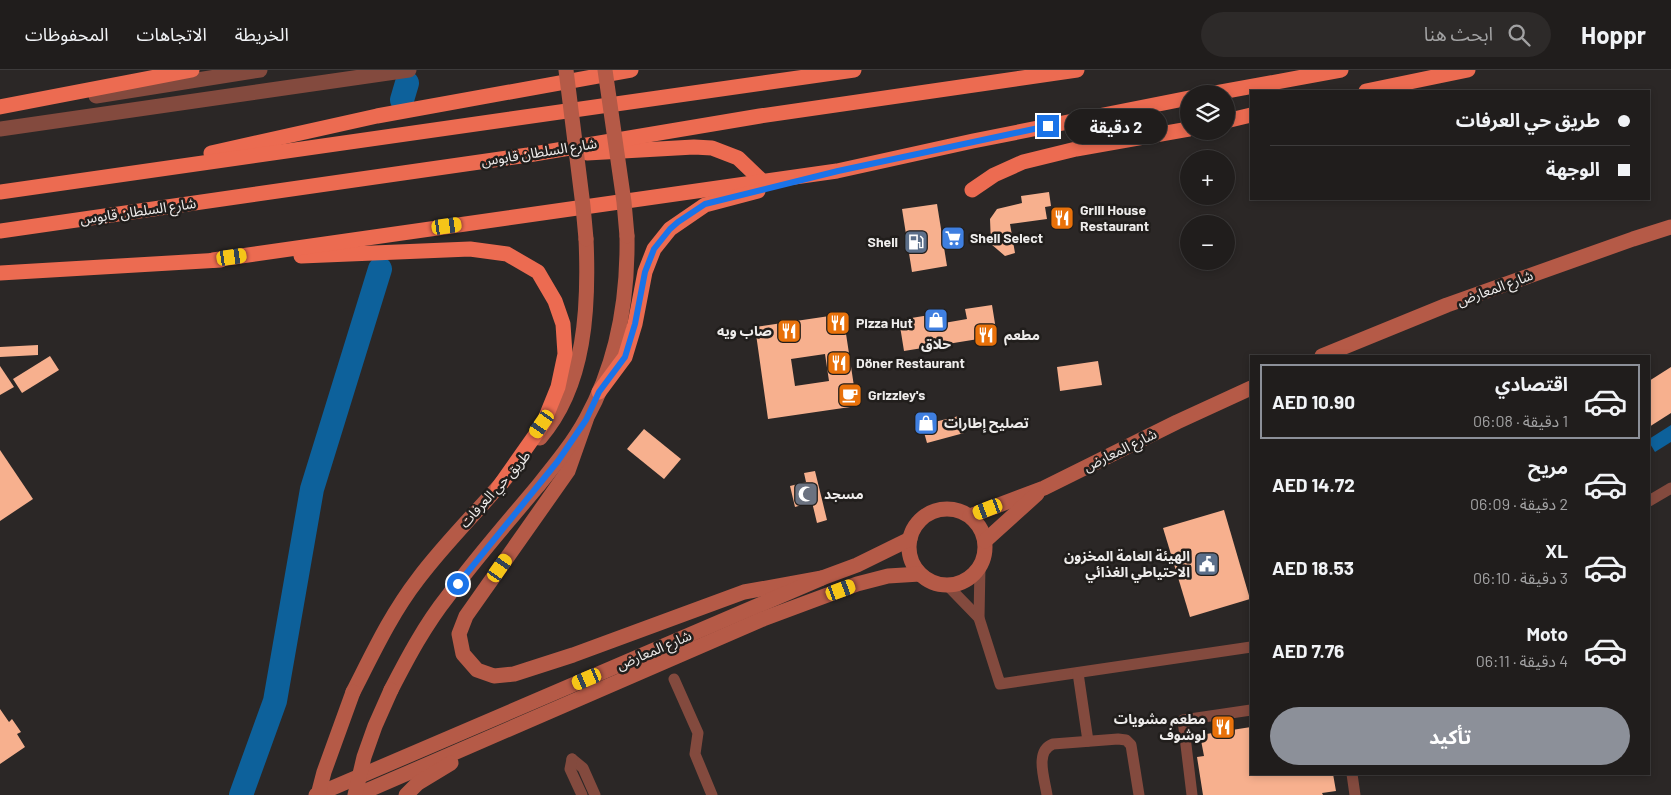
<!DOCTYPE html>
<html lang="ar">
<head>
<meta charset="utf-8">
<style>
  :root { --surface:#201d1c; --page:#2d2a29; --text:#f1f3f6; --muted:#a2a2a3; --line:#3d3b3b; --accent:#8c9099 }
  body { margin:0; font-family:Barlow,"Noto Sans Arabic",sans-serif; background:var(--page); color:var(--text); direction:rtl; height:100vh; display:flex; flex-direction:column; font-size:19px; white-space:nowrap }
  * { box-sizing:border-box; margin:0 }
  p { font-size:16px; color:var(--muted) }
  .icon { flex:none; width:28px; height:28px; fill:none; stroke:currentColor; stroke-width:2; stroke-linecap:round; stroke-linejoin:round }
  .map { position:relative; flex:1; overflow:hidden; direction:ltr }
  .sheet { position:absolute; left:1250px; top:285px; width:400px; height:420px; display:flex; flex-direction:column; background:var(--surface); border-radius:0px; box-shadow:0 2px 8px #0003,0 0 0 1px var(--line); direction:rtl }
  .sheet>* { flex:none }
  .top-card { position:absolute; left:1250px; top:20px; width:400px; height:110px; border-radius:0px; box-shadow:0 2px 8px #0003,0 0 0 1px var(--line); direction:rtl; display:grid; align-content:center; height:110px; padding:0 20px; background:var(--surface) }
  .fabs { position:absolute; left:1180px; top:15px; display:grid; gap:10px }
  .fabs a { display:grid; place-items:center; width:55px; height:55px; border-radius:50%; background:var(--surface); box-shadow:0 2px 8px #0003,0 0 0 1px var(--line); font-size:25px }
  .end { position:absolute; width:22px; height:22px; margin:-11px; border:6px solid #1a73e8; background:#fff; box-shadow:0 0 0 2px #fff }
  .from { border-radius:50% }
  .bubble { position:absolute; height:35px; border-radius:18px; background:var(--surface); box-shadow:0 2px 8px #0003,0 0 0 1px var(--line); font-size:16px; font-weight:700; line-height:35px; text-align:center; direction:rtl }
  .car { position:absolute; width:15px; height:30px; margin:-15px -8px; border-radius:6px; box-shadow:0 0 4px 1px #0007; background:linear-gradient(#f5c518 24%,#345 0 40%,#f5c518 0 76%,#345 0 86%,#f5c518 0) }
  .top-card b { display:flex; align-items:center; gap:18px; height:48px; font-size:19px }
  .top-card b+b { border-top:1px solid var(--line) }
  .top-card i { width:12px; height:12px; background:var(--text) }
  ul { padding:9px 0 0; list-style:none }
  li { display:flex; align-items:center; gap:15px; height:75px; margin:0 10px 8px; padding:0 10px; border:2px solid transparent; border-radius:0px }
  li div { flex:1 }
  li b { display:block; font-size:19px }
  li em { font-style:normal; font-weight:700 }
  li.on { border-color:var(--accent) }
  li>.icon { width:45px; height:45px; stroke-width:1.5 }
  .cta { display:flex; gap:10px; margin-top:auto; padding:10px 20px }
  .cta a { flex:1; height:58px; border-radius:30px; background:var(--accent); color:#fff; font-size:20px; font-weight:700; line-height:58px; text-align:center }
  header { display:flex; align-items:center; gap:30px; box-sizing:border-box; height:70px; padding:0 25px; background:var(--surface); border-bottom:1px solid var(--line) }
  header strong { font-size:24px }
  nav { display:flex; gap:28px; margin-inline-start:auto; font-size:18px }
  .search { width:350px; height:45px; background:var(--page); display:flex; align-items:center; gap:12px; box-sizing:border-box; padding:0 18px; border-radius:28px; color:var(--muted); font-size:19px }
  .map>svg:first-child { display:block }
  .water { fill:#0d619b }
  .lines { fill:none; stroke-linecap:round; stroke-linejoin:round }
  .river { stroke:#0d619b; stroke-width:24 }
  .building { fill:#f7b08e; fill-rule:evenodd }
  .minor { stroke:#834a3e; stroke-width:11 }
  .tertiary { stroke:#834a3e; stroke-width:15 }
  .secondary { stroke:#b55a47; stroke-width:15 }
  .trunk { stroke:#ec6b51; stroke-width:15 }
  .secondary-bridge { stroke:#b55a47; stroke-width:15 }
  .route { stroke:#1a73e8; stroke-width:6 }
  .labels { text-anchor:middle; stroke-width:5; stroke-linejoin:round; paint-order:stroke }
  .street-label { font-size:14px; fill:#eeeceb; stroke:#211e1c }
  .poi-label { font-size:14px; font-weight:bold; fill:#eeeceb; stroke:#211e1c; text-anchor:start }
</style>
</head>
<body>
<header>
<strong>Hoppr</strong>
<div class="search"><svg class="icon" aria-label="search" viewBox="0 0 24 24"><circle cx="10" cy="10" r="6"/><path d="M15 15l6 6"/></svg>ابحث هنا</div>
<nav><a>الخريطة</a><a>الاتجاهات</a><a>المحفوظات</a></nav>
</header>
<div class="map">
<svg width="1671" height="725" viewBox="0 0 1671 725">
  <rect width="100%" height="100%" fill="#2b2726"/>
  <polygon class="water" points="1671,355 1671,372 1655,382 1649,372 1649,369"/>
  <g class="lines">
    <g class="river">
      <polyline points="402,30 407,13"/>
      <polyline points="241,725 275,631 312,419 380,199"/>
    </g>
  </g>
  <g class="building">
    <polygon points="1049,122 1051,136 1045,137 1047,149 1010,154 1015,183 1005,186 991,174 990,149 997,139 1022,133 1021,126"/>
    <polygon points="937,134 947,196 912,202 902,139"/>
    <polygon points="992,235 997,266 904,281 899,250 942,243 944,253 967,249 965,239"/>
    <path d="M843,244L857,336L768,349L755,257ZM825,284L829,311L795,316L791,289Z"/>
    <polygon points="38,275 38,285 0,287 0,277"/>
    <polygon points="50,286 59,300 22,323 13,309"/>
    <polygon points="1098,291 1102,315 1060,321 1057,297"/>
    <polygon points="0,296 14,317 0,325"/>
    <polygon points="1671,297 1671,343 1649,357 1649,311"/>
    <polygon points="959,346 964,363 927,373 922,355"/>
    <polygon points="644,359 681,389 664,409 627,379"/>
    <polygon points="0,380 33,429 0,451"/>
    <polygon points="815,401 827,450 817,453 812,432 795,437 790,416 806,412 804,403"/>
    <polygon points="1224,440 1250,529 1190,547 1163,458"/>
    <polygon points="0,639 9,652 12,649 21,662 17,664 25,677 0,694"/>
    <polygon points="1251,657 1251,704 1333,704 1336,721 1322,723 1323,725 1203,725 1197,687 1204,686 1200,665"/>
  </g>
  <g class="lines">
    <g class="minor">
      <polyline points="1649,431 1671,418"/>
      <polyline points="980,496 979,548 1000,614 1251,577"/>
      <polyline points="947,515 979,548"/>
      <polyline points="1078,603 1088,671"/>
      <polyline points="674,609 698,663 695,684 712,725"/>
      <polyline points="572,689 583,698 595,725"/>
      <polyline points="572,689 570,699 582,725"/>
      <polyline points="1352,704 1355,725"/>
      <path d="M1047,725C1045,710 1034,681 1053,674L1118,669L1126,670L1131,675L1139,725"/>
      <polyline points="1192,725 1183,650 1251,640"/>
    </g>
    <g class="tertiary">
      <polyline points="96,26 260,0"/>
      <polyline points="0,59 409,0"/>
    </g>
    <g class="secondary">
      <polyline points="1322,286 1447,235 1633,169 1671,157"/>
      <polyline points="586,350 568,401 466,546 459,564 463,584 477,600 494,606 514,604 573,585 744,522 822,508"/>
      <path d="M540,368C586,315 589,236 586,169"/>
      <circle cx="947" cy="477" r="38"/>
      <polyline points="970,446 1044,418 1177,352 1251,318"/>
      <polyline points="985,471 1037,424"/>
      <path d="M391,620C408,587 425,555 448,526C476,488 507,453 537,417C554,396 573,373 586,349C617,293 628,230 627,166"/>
      <path d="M353,622C373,583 391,544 418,509C445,473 477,442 506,408"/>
      <polyline points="316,725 822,508 857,495 910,469"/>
      <polyline points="357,725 763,549 857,514 888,506 920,504"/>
      <polyline points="406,725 418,713 451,693"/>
    </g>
    <g class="trunk">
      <polyline points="1366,21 1468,0"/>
      <polyline points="1210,24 1341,0"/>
      <polyline points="0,37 192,0"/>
      <polyline points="1226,51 1251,45"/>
      <polyline points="211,83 377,46 631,0"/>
      <polyline points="587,83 694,77 712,78 738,88 760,109"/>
      <polyline points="972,120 994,105 1023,92 1076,79 1189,59"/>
      <polyline points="0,122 854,0"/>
      <polyline points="0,161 528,85 760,46 1077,0"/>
      <polyline points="301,186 470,179 507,184 538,202 555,231 563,254 565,284 558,317 543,354 498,418"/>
      <polyline points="213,190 837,101 973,71 1189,28"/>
      <polyline points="0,203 221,190"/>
      <polyline points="599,322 625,287 635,254 645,202 654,179 670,159 705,135 758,121"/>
    </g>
    <g class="secondary-bridge">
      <polyline points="566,0 583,136 586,169"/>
      <polyline points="605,0 624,132 627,166"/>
      <polyline points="318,725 324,702 353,622"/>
      <polyline points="355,725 364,687 375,656 391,620"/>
    </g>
  </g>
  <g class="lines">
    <polyline class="route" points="458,514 558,391 586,350 599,322 625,287 635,254 645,202 654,179 670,159 678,152 705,134 838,101 1048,56"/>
  </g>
  <defs>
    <g id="restaurant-square" transform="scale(1.25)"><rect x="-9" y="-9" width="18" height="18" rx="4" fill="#e8710a" stroke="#211e1c"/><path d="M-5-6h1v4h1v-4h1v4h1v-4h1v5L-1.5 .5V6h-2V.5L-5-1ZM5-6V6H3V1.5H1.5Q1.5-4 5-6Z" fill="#fff"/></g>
    <g id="supermarket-square" transform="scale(1.25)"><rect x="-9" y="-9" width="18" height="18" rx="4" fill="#3f7fe0" stroke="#211e1c"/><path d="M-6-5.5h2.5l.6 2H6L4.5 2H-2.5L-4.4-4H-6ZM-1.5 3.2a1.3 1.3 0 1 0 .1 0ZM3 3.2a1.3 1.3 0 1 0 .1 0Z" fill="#fff"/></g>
    <g id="fuel-square" transform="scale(1.25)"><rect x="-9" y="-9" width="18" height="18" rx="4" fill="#5c6f8a" stroke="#211e1c"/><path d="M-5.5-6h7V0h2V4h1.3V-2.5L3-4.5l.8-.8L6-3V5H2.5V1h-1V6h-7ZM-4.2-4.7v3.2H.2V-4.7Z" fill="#fff"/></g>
    <g id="shop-square" transform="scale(1.25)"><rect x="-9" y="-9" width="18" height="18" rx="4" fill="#3f7fe0" stroke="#211e1c"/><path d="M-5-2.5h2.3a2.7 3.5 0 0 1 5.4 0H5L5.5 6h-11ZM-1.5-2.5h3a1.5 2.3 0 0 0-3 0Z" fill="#fff"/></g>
    <g id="cafe-square" transform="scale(1.25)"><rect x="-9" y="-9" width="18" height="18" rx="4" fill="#e8710a" stroke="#211e1c"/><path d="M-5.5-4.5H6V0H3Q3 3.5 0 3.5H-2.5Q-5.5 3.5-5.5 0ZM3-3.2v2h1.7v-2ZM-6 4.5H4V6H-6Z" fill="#fff"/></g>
    <g id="mosque-square" transform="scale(1.25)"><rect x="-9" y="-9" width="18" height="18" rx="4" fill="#6b7280" stroke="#211e1c"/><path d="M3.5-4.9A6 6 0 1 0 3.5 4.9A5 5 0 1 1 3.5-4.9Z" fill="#fff"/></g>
    <g id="civic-square" transform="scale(1.25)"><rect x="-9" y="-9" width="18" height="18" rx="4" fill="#5c6f8a" stroke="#211e1c"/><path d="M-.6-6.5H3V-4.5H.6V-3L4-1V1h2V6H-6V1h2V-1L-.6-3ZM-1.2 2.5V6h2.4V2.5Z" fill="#fff"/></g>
  </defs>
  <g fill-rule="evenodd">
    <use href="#restaurant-square" x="1062" y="148"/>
    <use href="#supermarket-square" x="953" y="168"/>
    <use href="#fuel-square" x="916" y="172"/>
    <use href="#shop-square" x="936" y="250"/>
    <use href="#restaurant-square" x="838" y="253"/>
    <use href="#restaurant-square" x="789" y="261"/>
    <use href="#restaurant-square" x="986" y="265"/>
    <use href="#restaurant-square" x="839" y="293"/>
    <use href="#cafe-square" x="850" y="325"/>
    <use href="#shop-square" x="926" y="353"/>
    <use href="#mosque-square" x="806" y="424"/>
    <use href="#civic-square" x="1207" y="494"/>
    <use href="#restaurant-square" x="1223" y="657"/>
  </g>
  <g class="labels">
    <g class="street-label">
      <text transform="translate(539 82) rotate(-9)" y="5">شارع السلطان قابوس</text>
      <text transform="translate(138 141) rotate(-8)" y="5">شارع السلطان قابوس</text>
      <text transform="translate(1495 218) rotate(-20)" y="5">شارع المعارض</text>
      <text transform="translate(1120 380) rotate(-26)" y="5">شارع المعارض</text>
      <text transform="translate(495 419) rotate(-48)" y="5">طريق حي العرفات</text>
      <text transform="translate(654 580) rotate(-23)" y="5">شارع المعارض</text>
    </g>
    <g class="poi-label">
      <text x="1080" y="145">Grill House<tspan x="1080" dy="16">Restaurant</tspan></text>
      <text x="970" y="173">Shell Select</text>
      <text x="898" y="177" text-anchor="end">Shell</text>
      <text x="856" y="258">Pizza Hut</text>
      <text x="772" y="266" text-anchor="end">صاب ويه</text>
      <text x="1004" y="270">مطعم</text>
      <text x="936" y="279" text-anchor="middle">حلاق</text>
      <text x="856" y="298">Döner Restaurant</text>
      <text x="868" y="330">Grizzley's</text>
      <text x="944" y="358">تصليح إطارات</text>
      <text x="824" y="429">مسجد</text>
      <text x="1190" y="491" text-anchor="end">الهيئة العامة المخزون<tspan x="1190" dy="16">الاحتياطي الغذائي</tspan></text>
      <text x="1206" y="654" text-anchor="end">مطعم مشويات<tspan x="1206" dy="16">لوشوف</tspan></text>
    </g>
  </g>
</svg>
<div class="fabs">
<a><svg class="icon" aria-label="layers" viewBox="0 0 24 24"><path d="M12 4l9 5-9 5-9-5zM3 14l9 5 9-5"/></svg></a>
<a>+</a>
<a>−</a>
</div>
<i class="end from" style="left:458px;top:514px"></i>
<i class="end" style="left:1048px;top:56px"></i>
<div class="bubble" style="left:1065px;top:39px;width:102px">2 دقيقة</div>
<i class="car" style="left:447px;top:156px;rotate:82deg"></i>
<i class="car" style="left:232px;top:187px;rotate:82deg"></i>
<i class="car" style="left:542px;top:354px;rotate:215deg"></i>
<i class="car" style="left:988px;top:439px;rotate:249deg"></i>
<i class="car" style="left:500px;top:498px;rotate:35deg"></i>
<i class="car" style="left:841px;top:520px;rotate:70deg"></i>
<i class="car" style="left:587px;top:609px;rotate:247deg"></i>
<div class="top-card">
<b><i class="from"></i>طريق حي العرفات</b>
<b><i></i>الوجهة</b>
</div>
<section class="sheet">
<ul>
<li class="on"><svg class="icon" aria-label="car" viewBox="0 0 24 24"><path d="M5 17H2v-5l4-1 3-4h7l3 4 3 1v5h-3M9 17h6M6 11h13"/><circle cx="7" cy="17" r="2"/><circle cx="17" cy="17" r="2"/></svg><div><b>اقتصادي</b><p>1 دقيقة · 06:08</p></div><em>AED 10.90</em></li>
<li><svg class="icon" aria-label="car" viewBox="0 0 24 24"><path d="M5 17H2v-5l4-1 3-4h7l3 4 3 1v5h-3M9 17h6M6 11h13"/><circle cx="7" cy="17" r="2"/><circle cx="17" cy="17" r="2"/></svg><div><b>مريح</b><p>2 دقيقة · 06:09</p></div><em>AED 14.72</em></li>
<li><svg class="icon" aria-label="car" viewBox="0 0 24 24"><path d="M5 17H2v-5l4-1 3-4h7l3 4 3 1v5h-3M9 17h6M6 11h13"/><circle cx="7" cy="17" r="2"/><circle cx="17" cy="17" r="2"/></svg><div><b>XL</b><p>3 دقيقة · 06:10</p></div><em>AED 18.53</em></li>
<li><svg class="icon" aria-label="car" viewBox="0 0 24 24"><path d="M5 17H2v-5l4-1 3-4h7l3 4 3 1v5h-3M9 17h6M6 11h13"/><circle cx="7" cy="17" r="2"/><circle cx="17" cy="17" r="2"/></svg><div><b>Moto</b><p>4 دقيقة · 06:11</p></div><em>AED 7.76</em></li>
</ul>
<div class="cta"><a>تأكيد</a></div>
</section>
</div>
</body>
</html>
